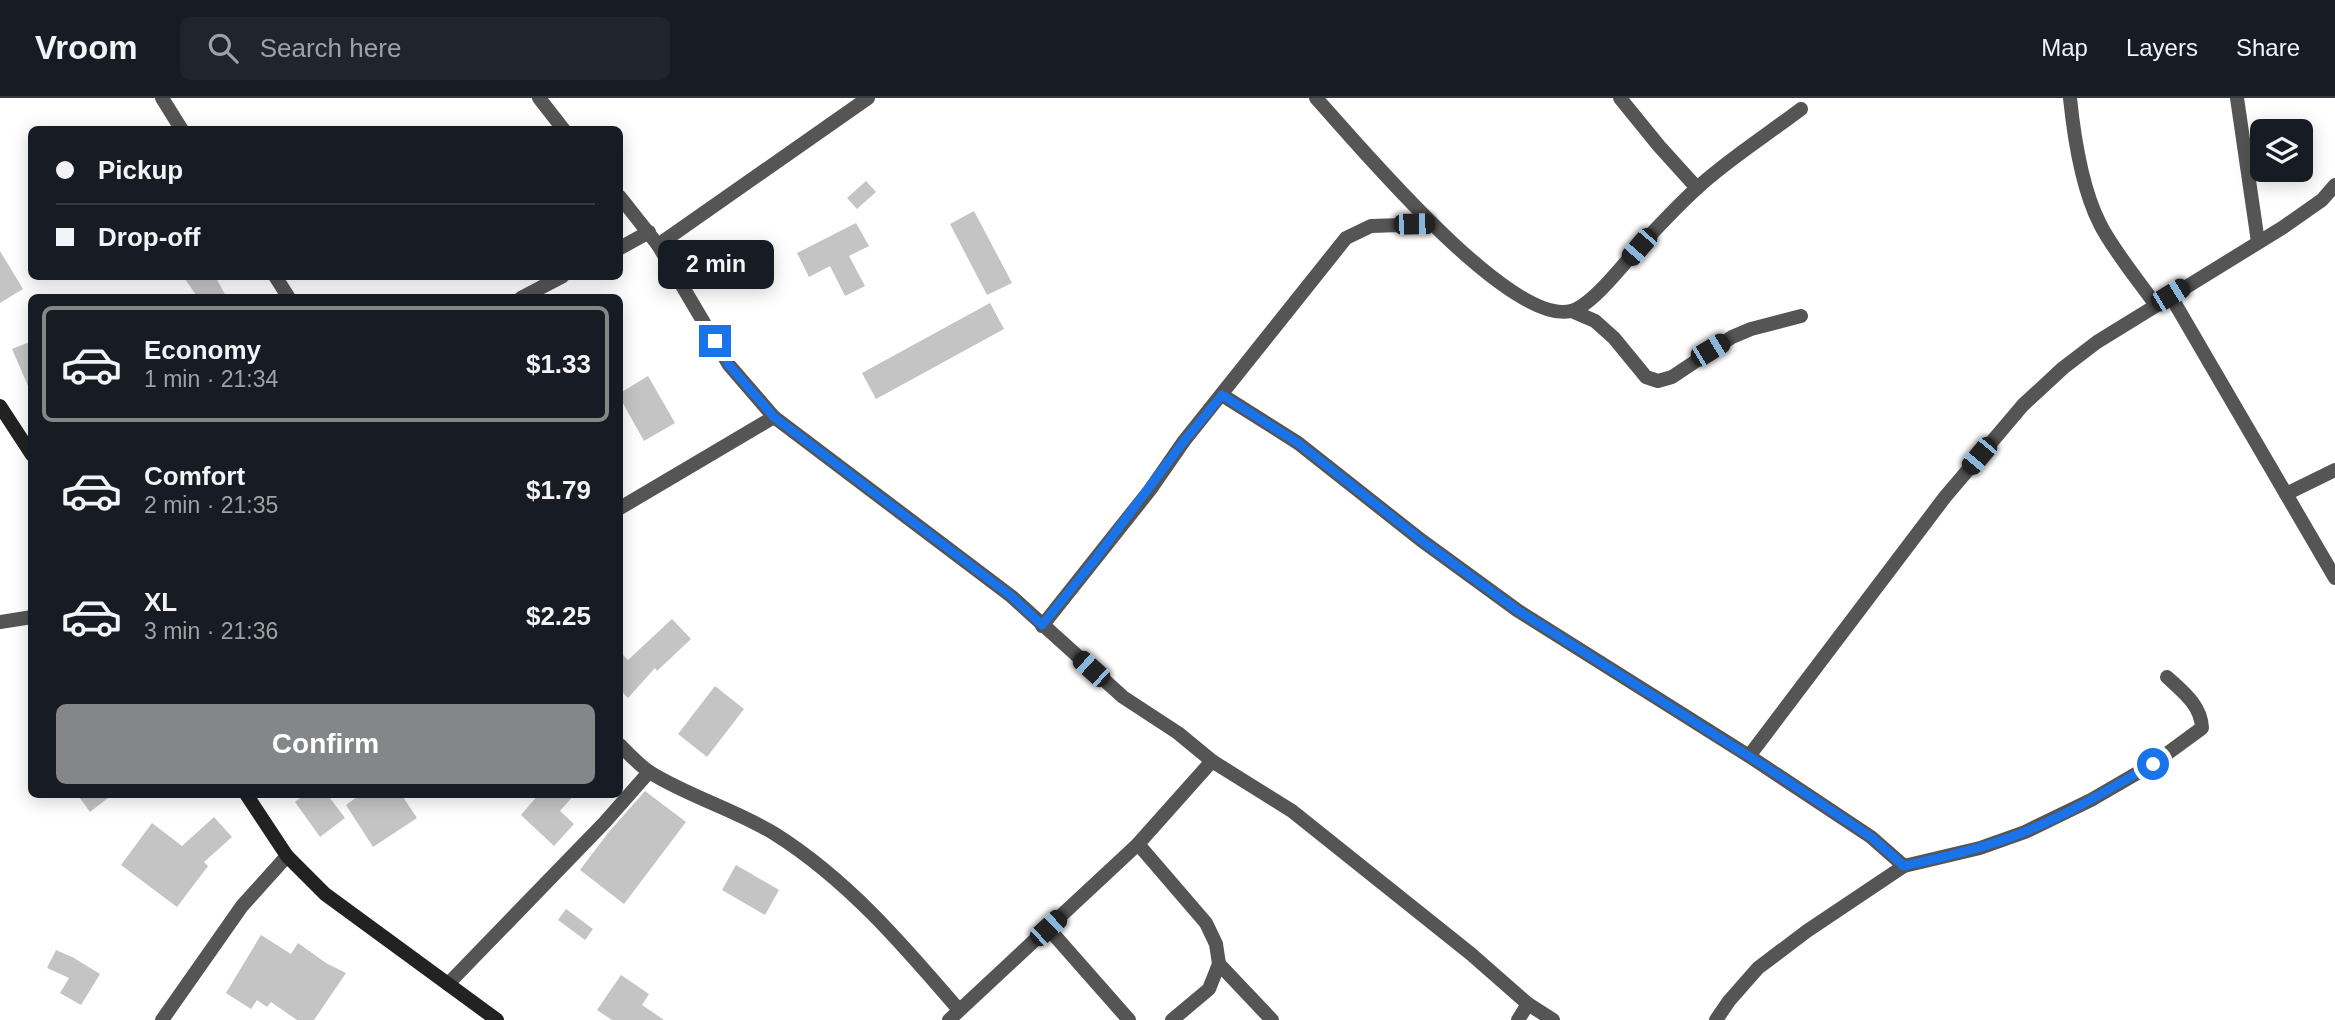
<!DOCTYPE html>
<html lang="en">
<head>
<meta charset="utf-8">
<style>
  :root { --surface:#171b24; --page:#20242c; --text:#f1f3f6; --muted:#9ea1a6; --line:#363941; --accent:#858687 }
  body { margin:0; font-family:Arial,sans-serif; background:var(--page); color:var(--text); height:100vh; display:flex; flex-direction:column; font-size:26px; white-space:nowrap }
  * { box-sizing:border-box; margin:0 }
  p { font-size:23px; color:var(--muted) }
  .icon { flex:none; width:38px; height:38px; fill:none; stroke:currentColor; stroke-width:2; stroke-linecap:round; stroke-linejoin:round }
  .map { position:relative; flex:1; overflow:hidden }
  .sheet { position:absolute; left:28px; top:196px; width:595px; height:504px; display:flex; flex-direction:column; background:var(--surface); border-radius:10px; box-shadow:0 4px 18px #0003 }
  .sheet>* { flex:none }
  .hud { position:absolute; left:28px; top:28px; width:595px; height:154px; border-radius:10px; box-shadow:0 4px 18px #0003; display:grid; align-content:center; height:154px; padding:0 28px; background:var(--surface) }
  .buttons { position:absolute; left:2250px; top:21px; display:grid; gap:14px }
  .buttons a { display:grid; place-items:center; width:63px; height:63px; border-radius:10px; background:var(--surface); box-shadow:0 4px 18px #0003; font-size:35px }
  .end { position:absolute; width:32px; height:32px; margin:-16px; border:9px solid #1a73e8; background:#fff; box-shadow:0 0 0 4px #fff }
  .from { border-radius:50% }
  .bubble { position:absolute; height:49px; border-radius:10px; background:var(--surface); box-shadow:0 4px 18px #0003; font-size:23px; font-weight:700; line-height:49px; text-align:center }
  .car { position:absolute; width:21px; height:42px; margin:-21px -10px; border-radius:9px; box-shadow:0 0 5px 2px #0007; background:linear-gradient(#222 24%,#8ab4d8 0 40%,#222 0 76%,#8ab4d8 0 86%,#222 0) }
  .hud b { display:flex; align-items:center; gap:24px; height:66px; font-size:26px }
  .hud b+b { border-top:2px solid var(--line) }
  .hud i { width:18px; height:18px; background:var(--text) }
  ul { padding:12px 0 0; list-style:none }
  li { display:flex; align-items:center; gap:21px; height:116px; margin:0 14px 10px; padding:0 14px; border:4px solid transparent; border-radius:10px }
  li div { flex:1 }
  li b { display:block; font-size:26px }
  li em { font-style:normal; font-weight:700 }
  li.selected { border-color:var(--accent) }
  li>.icon { width:63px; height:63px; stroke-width:1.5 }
  .button { display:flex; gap:14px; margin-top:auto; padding:14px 28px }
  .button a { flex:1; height:80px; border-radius:10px; background:var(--accent); color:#fff; font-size:28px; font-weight:700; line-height:80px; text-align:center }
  header { display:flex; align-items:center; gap:42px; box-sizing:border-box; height:98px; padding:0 35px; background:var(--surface); border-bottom:2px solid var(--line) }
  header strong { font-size:33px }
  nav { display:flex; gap:38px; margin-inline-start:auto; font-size:24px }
  .search { width:490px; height:63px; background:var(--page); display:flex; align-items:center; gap:18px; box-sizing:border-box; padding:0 24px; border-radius:10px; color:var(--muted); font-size:26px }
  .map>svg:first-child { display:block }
  .building { fill:#c4c4c4 }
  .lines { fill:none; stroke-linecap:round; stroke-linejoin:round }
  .street { stroke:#555; stroke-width:14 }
  .secondary { stroke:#222; stroke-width:14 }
  .route { stroke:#1a73e8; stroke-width:9 }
</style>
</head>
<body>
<header>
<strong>Vroom</strong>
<div class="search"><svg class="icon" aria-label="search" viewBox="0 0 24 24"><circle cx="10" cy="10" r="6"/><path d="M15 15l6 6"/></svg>Search here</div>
<nav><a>Map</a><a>Layers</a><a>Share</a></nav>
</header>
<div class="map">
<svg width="2335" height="922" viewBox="0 0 2335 922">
  <rect width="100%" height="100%" fill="#fff"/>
  <g class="building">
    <polygon points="866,83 876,94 857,111 847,100"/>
    <polygon points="974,113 1012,185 987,197 950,126"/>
    <polygon points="856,125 869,148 849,158 865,188 845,198 830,168 809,179 797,155"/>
    <polygon points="0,153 23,191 0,205"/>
    <polygon points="183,178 215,178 227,200 198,200"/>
    <polygon points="990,205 1004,231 876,301 862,275"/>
    <polygon points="32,243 32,297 12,251"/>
    <polygon points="648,278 675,325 644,343 620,300 620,295"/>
    <polygon points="672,521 691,541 657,573 655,570 628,600 620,592 620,554 628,562"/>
    <polygon points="715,588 744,611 707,659 678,636"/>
    <polygon points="645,693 686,724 624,806 580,772 608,735"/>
    <polygon points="77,696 113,696 90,714"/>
    <polygon points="305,696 327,696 345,720 320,739 295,704"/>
    <polygon points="361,696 401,696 417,720 373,749 346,707"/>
    <polygon points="539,696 575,696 560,713 574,726 554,748 521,717"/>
    <polygon points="214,719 232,739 204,764 208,768 177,809 121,767 152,725 182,748"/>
    <polygon points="736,767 779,792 765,817 722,792"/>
    <polygon points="566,811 593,831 585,842 558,822"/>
    <polygon points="261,837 291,856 298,845 326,865 346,875 314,922 297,922 271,904 267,909 257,902 251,911 226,895"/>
    <polygon points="56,852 74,860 100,876 81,907 60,895 69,880 47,870"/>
    <polygon points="621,877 649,896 642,907 664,922 612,922 597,912"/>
  </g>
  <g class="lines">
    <g class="street">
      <polyline points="162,0 182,32"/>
      <polyline points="539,0 564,32"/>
      <path d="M1316,0C1357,45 1509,228 1571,213C1592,208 1625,164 1640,148C1658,129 1676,109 1696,91C1727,62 1767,37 1801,11"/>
      <polyline points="1620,0 1659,48 1697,90"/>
      <path d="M2070,0C2074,39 2082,91 2100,126C2113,152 2138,182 2155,206"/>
      <polyline points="2237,0 2258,144"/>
      <polyline points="620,99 658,147 729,267 774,319 1011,498 1123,599 1178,635 1212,663 1292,713 1471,856 1528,906 1553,922"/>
      <polyline points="658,147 868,0"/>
      <polyline points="620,150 649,134"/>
      <polyline points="275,178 289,200"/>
      <polyline points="2170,197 2335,480"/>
      <polyline points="521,200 563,178"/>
      <polyline points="1572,213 1595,223 1614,240 1646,279 1658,283 1672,279 1732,239 1751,231 1801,218"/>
      <polyline points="1222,297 1298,345 1421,442 1517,512 1749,658 1871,739 1904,768"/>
      <polyline points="2286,396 2335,372"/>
      <polyline points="620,410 774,319"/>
      <polyline points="0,524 32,519"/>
      <polyline points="1042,528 1150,392 1184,343 1346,140 1371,128 1431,126"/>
      <path d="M620,647C629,656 640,668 651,675C690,699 736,712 775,736C848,782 904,848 959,912"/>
      <polyline points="1749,658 1945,399 2023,307 2063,270 2097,244 2282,130 2322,102 2335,87"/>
      <polyline points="1138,746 1206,825 1216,846 1219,866 1209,891 1172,922"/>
      <polyline points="1048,830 1129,922"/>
      <polyline points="1219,866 1272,922"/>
      <polyline points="448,886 605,724 649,674"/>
      <polyline points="162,922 242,808 287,758"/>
      <polyline points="949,922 1138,746 1212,663"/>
      <polyline points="1518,922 1528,906"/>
      <path d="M1716,922L1729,903L1758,870L1807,833L1904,768L1980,750L2025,734L2091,702L2153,666L2202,630C2201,607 2183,594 2167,579"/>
    </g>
    <g class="secondary">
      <polyline points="0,308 32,357"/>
      <polyline points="246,696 287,758 325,796 497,922"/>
    </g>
  </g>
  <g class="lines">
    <path class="route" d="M715,243L729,267L774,319L1011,498L1042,527L1093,464L1184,343L1222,297L1298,345L1421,442L1517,512L1769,671L1871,739L1904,768C1944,759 1985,750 2024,734C2069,716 2111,690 2153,666"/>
  </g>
</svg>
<div class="buttons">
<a><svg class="icon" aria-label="layers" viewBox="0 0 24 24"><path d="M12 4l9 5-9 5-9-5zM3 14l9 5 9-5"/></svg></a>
</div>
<i class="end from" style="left:2153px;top:666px"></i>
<i class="end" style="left:715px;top:243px"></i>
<div class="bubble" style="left:658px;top:142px;width:116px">2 min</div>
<i class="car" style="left:1414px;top:126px;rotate:89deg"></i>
<i class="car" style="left:1639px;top:149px;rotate:221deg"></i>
<i class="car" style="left:2170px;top:197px;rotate:59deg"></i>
<i class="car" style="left:1710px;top:252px;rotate:59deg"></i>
<i class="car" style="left:1979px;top:358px;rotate:220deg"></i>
<i class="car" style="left:1091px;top:571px;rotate:312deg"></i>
<i class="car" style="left:1048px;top:830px;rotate:47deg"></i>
<div class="hud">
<b><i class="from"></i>Pickup</b>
<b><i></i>Drop-off</b>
</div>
<section class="sheet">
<ul>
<li class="selected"><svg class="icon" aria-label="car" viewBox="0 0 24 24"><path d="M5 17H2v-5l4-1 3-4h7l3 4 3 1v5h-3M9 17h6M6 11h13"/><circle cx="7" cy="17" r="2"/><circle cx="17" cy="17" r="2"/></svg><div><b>Economy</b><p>1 min · 21:34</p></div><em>$1.33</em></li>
<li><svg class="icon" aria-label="car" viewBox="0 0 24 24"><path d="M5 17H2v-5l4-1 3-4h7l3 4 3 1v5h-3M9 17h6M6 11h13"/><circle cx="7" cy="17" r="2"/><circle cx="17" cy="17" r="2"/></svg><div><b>Comfort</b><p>2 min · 21:35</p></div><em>$1.79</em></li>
<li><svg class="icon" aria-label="car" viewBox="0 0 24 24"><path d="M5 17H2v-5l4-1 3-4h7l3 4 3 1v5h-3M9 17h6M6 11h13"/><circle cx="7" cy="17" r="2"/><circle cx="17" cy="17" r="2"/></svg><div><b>XL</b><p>3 min · 21:36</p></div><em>$2.25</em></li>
</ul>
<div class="button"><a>Confirm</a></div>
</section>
</div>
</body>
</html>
